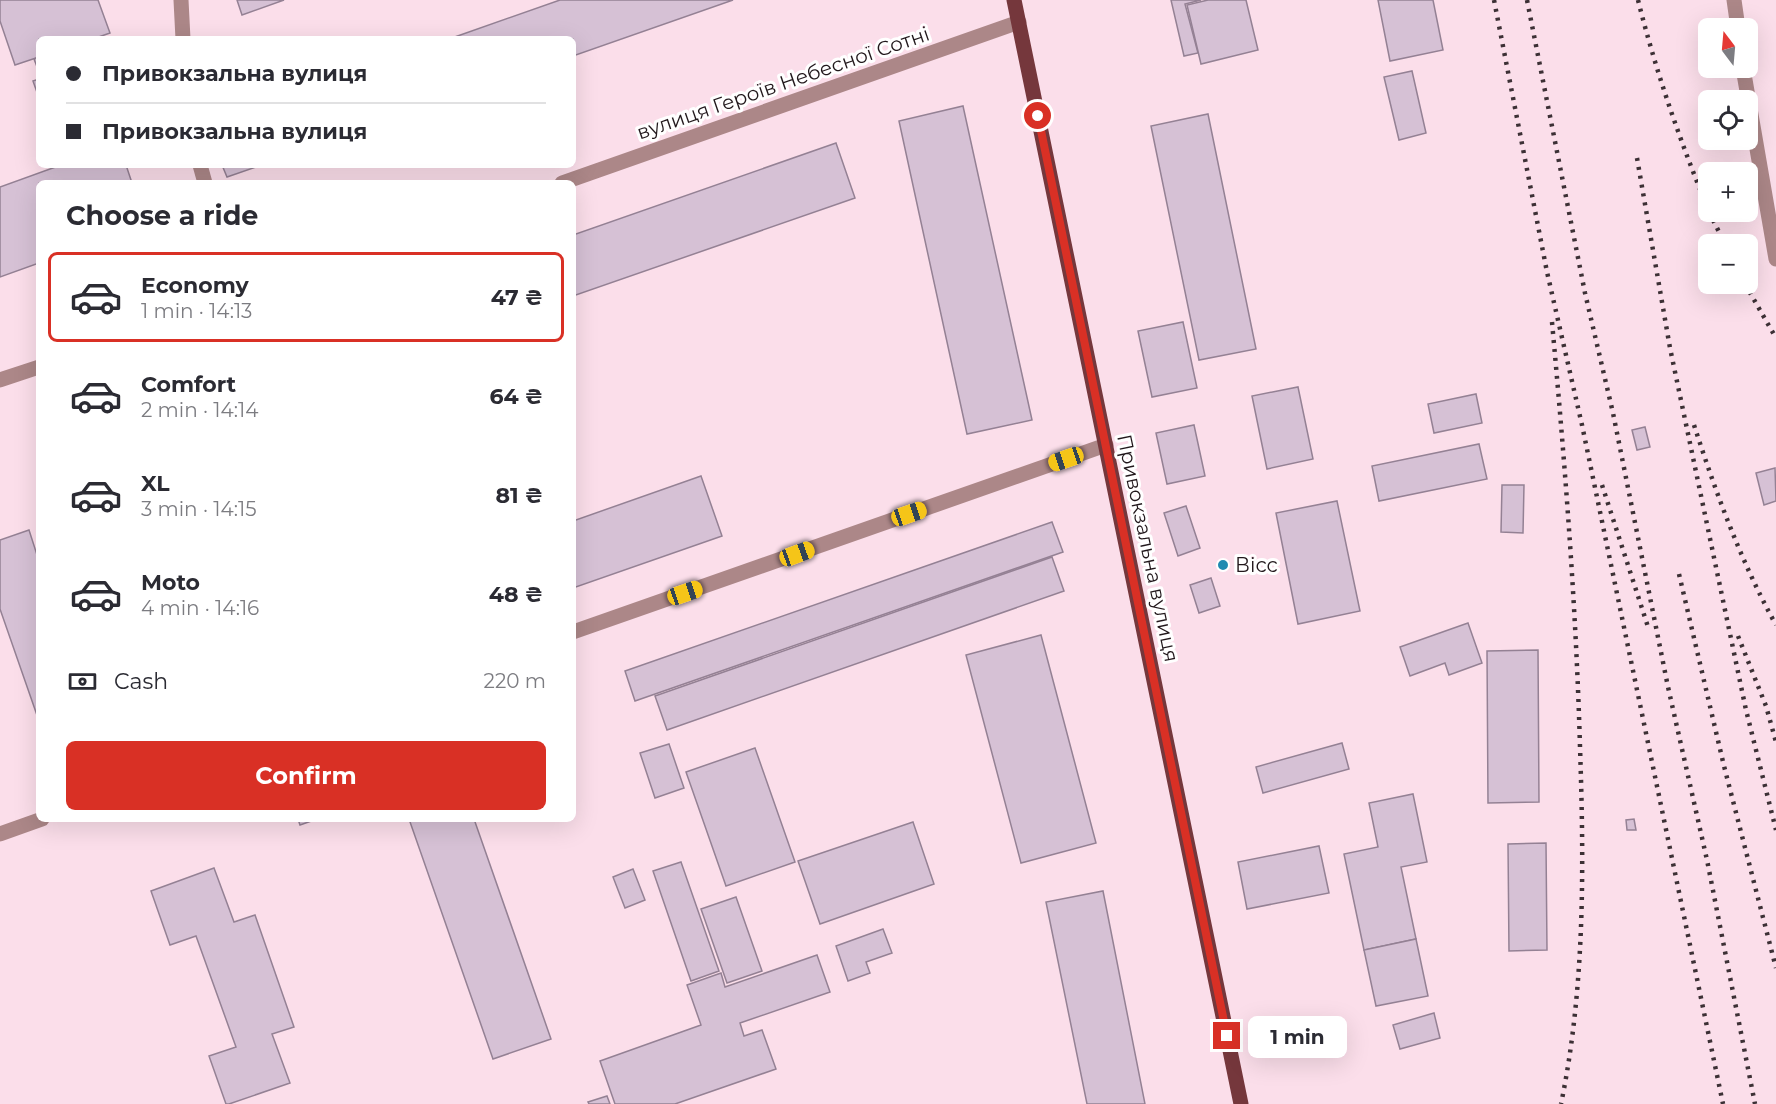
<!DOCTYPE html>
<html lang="en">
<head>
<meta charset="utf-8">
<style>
  :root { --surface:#fff; --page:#f2f2f3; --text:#2b2b33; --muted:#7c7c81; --line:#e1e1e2; --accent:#d93025 }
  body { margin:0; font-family:Montserrat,sans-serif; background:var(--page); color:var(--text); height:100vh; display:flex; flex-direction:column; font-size:22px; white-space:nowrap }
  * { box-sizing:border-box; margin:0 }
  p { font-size:20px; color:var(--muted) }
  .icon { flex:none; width:33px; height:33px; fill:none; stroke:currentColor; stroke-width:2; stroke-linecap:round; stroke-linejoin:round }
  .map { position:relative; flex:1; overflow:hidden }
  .panel { position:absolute; left:36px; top:180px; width:540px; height:642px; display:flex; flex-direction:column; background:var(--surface); border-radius:9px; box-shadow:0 6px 24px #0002 }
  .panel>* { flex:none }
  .guide { position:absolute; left:36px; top:36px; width:540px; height:132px; border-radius:9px; box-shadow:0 6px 24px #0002; display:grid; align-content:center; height:132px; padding:0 30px; background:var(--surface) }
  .needle { width:39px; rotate:344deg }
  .tools { position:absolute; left:1698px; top:18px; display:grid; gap:12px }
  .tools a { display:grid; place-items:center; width:60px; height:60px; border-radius:9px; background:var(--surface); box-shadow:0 6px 24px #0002; font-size:30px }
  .end { position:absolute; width:27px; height:27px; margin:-14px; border:8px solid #d93025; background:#fff; box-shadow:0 0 0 3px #fff }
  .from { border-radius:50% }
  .bubble { position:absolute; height:42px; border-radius:9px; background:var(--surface); box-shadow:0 6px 24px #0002; font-size:20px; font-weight:700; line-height:42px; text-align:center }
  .car { position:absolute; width:18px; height:36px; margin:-18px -9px; border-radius:8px; box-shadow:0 0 4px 2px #0007; background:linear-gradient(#f5c518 24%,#345 0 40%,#f5c518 0 76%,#345 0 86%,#f5c518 0) }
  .guide b { display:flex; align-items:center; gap:21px; height:57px; font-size:22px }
  .guide b+b { border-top:2px solid var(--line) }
  .guide i { width:15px; height:15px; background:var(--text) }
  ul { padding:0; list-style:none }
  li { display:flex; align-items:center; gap:18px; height:90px; margin:0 12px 9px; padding:0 18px; border:3px solid transparent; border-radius:9px }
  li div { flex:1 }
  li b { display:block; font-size:22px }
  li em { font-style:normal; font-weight:700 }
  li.active { border-color:var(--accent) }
  li>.icon { width:54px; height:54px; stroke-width:1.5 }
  h2 { padding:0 30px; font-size:27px; line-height:72px }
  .pay { display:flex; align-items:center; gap:15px; height:66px; padding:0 30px; font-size:22px }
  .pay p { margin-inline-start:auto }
  .button { display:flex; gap:12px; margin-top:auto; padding:12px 30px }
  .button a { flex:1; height:69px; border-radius:9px; background:var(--accent); color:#fff; font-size:24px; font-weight:700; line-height:69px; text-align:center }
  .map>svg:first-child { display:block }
  .building { fill:#d6c1d5; stroke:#948194; stroke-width:1.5 }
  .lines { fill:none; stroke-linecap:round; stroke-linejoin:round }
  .service { stroke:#ac8788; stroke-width:15 }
  .minor { stroke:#ac8788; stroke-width:15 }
  .primary { stroke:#75373c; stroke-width:15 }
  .rail { stroke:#3c3035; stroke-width:4.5; stroke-dasharray:3 6; stroke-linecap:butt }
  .route { stroke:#d93025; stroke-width:8 }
  .poi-dot { fill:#1f8ab1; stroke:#fff; stroke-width:2 }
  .labels { text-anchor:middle; stroke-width:6; stroke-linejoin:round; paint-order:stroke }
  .street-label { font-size:20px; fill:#21171b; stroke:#fff }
  .poi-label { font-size:20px; fill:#21171b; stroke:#fff; text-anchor:start }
</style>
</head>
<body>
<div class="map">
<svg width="1776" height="1104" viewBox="0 0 1776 1104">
  <rect width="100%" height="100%" fill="#fbdeea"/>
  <g class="building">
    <polygon points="0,0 98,0 110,33 93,39 39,39 39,57 15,65 0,21"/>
    <polygon points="237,0 284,0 242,15"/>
    <polygon points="560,0 733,0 573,56 573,39 449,39"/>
    <polygon points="1171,0 1201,0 1185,4 1198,53 1184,56"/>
    <polygon points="1208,0 1246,0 1258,50 1201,64 1187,5"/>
    <polygon points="1378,0 1433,0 1443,50 1390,61"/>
    <polygon points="39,57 39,72 34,59"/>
    <polygon points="1412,71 1426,133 1399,140 1384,77"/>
    <polygon points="39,79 39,98 33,81"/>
    <polygon points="963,106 1032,420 967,434 899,121"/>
    <polygon points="1208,114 1256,349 1199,360 1151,126"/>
    <polygon points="836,143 855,198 573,296 573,235"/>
    <polygon points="126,165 132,183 39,183 39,263 0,277 0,187 61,165"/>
    <polygon points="222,165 262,165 227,177"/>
    <polygon points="1183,322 1197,388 1152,397 1138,331"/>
    <polygon points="1298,387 1313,459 1267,469 1252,396"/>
    <polygon points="1476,394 1482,423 1434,433 1428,404"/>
    <polygon points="1194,425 1205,476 1167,484 1156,433"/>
    <polygon points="1645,427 1650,447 1637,450 1632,430"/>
    <polygon points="1479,444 1487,479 1379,501 1372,466"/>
    <polygon points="1775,468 1776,501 1764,505 1756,473"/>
    <polygon points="701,476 722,536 573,588 573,521"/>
    <polygon points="1502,485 1524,485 1523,533 1501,532"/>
    <polygon points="1337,501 1360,611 1298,624 1276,513"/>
    <polygon points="1186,506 1200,548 1178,556 1164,513"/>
    <polygon points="1052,522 1063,552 635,701 625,671"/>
    <polygon points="29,530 39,561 39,721 0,609 0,540"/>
    <polygon points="1052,557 1064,591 667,730 655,696"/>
    <polygon points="1211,578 1220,606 1199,613 1190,585"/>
    <polygon points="1468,623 1482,663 1449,675 1445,663 1410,676 1400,647"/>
    <polygon points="1041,635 1096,843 1021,863 966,655"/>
    <polygon points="1538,650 1539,802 1488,803 1487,651"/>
    <polygon points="1342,743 1349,769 1263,793 1256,767"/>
    <polygon points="669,744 684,788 655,798 640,753"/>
    <polygon points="755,748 795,862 726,886 686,772"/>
    <polygon points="1413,794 1427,862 1401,867 1416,939 1364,950 1344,854 1378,847 1369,803"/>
    <polygon points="298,819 317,819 300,825"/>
    <polygon points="409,819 474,819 551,1039 493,1059"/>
    <polygon points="1634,819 1636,830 1627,830 1626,820"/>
    <polygon points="913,822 934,884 820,924 798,861"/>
    <polygon points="1546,843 1547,950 1509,951 1508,844"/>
    <polygon points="1319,846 1329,893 1247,909 1238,862"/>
    <polygon points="681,862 719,971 691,981 653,871"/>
    <polygon points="214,868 234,922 255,915 294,1027 272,1034 290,1083 229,1104 226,1104 209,1056 236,1047 196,936 170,945 151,891"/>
    <polygon points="633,869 645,900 625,908 613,877"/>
    <polygon points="1103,891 1145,1104 1087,1104 1046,902"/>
    <polygon points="736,897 762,971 727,983 701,909"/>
    <polygon points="883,929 892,953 866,962 870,973 848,981 836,946"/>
    <polygon points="1416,939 1428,996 1376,1006 1364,950"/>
    <polygon points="817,955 830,992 740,1023 744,1036 762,1030 776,1069 675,1104 615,1104 600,1061 701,1025 687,985 721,973 725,987"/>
    <polygon points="1434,1013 1440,1038 1400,1049 1393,1025"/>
    <polygon points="607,1096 610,1104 589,1104 588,1102"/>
  </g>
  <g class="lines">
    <g class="service">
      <polyline points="573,632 1106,445"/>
      <polyline points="0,834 42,819"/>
    </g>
    <g class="minor">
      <polyline points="181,0 183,39"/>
      <polyline points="1734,0 1738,28"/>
      <polyline points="1743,68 1776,259"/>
      <polyline points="200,165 205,183"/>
      <polyline points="562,183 1019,22"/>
      <polyline points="0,380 39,367"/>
    </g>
    <polyline class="primary" points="1014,0 1241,1104"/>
    <g class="rail">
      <polyline points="1494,0 1547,272 1582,425 1723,1104"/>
      <polyline points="1527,0 1585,293 1613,413 1668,687 1707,860 1755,1104"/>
      <path d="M1638,0C1656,72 1680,141 1708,209"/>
      <polyline points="1637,158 1670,348 1746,710 1776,830"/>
      <polyline points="1709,212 1725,244"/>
      <polyline points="1745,284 1776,338"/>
      <path d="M1552,322C1565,464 1576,605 1580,747C1584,866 1585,988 1561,1104"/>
      <path d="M1694,425C1716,493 1741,562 1776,625"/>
      <polyline points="1602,485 1649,630"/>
      <polyline points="1679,574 1724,766 1776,968"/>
      <polyline points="1738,636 1766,706 1776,742"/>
    </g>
  </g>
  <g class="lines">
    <polyline class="route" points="1038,116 1227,1036"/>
  </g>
  <circle class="poi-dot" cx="1223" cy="565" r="6"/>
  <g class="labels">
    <g class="street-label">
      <text transform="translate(783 83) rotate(-19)" y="7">вулиця Героїв Небесної Сотні</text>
      <text transform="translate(1148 548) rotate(78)" y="7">Привокзальна вулиця</text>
    </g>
    <g class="poi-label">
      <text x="1235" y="572">Вісс</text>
    </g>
  </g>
</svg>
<div class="tools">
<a><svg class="needle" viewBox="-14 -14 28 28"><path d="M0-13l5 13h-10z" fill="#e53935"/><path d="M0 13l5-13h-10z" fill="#7c7c81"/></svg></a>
<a><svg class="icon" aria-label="locate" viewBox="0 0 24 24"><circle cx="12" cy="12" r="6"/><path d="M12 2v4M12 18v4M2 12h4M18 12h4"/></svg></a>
<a>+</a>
<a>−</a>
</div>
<i class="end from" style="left:1038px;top:116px"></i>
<i class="end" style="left:1227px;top:1036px"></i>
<div class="bubble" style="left:1248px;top:1016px;width:99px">1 min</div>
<i class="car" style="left:1066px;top:459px;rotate:251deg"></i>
<i class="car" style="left:909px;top:514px;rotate:71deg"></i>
<i class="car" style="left:797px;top:554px;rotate:70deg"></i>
<i class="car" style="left:685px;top:593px;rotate:71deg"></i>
<div class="guide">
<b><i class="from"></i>Привокзальна вулиця</b>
<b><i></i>Привокзальна вулиця</b>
</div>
<section class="panel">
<h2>Choose a ride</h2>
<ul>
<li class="active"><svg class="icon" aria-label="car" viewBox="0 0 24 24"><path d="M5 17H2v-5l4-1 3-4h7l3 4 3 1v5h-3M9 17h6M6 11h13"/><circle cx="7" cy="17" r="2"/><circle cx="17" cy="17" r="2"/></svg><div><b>Economy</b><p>1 min · 14:13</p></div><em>47 ₴</em></li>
<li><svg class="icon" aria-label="car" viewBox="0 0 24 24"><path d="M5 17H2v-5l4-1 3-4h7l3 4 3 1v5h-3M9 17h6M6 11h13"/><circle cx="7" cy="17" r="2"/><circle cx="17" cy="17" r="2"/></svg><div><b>Comfort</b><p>2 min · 14:14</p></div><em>64 ₴</em></li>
<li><svg class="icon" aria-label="car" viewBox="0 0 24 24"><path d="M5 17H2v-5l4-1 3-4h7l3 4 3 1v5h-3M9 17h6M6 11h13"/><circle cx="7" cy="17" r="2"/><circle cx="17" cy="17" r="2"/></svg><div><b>XL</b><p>3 min · 14:15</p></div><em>81 ₴</em></li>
<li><svg class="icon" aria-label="car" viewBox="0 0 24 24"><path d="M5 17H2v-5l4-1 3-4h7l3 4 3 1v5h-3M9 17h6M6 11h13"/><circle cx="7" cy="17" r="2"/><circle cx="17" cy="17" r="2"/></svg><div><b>Moto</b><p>4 min · 14:16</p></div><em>48 ₴</em></li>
</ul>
<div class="pay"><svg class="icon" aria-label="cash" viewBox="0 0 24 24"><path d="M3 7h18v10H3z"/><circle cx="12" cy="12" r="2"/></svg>Cash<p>220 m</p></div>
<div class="button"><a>Confirm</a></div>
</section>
</div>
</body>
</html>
